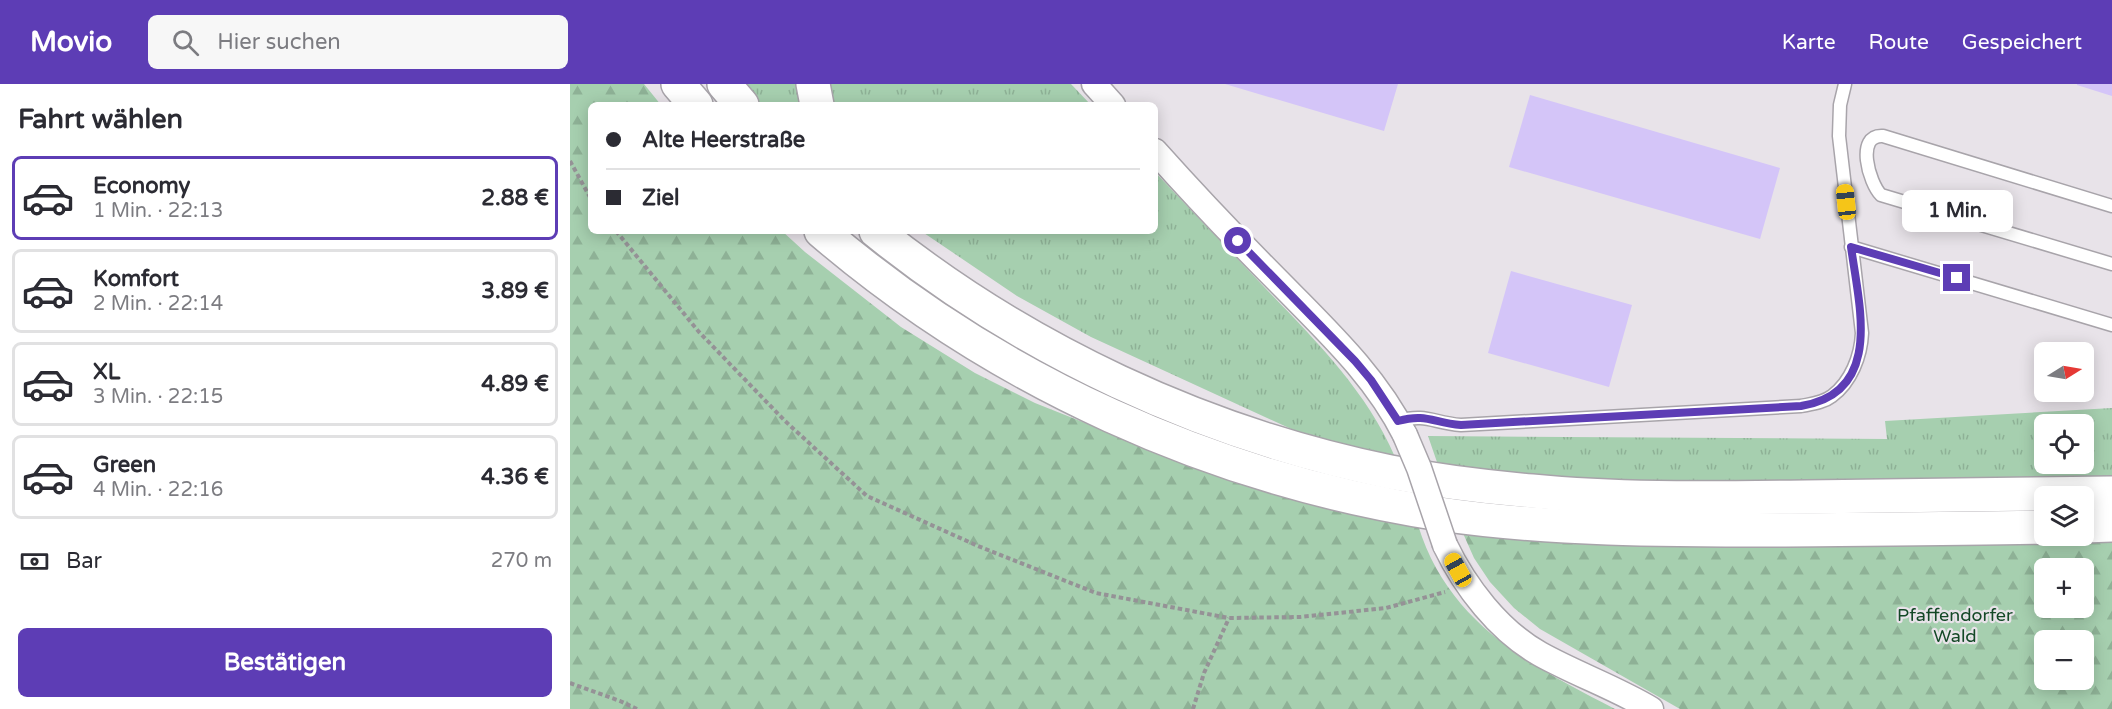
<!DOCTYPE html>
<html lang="de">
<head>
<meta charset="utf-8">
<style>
  :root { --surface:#fff; --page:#f7f7f7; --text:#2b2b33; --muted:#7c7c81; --line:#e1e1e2; --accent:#5d3db5 }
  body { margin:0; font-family:"Varela Round",sans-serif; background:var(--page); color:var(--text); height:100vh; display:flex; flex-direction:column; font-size:22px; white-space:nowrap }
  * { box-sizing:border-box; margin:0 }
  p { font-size:20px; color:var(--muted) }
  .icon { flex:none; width:33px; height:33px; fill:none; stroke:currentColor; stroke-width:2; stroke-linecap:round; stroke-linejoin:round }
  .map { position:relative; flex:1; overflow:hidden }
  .panel { display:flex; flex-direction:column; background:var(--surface); width:570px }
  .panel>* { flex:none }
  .hud { position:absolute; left:18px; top:18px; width:570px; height:132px; border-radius:9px; box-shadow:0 3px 15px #0003; display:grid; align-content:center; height:132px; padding:0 18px; background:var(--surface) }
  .needle { width:39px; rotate:79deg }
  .fabs { position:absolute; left:1464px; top:258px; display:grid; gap:12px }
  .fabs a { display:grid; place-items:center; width:60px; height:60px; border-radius:9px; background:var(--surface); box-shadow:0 3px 15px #0003; font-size:30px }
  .end { position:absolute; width:27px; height:27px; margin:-14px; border:8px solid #5d3db5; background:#fff; box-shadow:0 0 0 3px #fff }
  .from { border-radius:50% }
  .bubble { position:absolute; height:42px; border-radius:9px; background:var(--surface); box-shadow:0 3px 15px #0003; font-size:20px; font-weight:700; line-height:42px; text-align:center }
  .car { position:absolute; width:18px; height:36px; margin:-18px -9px; border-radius:8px; box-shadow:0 0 4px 2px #0007; background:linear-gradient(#f5c518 24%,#345 0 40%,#f5c518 0 76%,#345 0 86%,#f5c518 0) }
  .hud b { display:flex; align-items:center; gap:21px; height:57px; font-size:22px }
  .hud b+b { border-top:2px solid var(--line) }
  .hud i { width:15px; height:15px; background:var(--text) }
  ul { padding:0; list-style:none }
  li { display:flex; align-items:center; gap:18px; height:84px; margin:0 12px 9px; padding:0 6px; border:3px solid var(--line); border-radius:9px }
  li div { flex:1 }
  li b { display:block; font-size:22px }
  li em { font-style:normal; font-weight:700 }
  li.current { border-color:var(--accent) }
  li>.icon { width:54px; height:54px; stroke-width:1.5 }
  h2 { padding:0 18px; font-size:27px; line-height:72px }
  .pay { display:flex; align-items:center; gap:15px; height:66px; padding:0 18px; font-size:22px }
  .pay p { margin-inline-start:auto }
  .cta { display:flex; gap:12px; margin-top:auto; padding:12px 18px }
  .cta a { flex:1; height:69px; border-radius:9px; background:var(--accent); color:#fff; font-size:24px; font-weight:700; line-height:69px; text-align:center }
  header { display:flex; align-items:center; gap:36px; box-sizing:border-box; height:84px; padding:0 30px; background:var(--accent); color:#fff }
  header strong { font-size:28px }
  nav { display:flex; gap:33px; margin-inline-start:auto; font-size:21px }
  .search { width:420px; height:54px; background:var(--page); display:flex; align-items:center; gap:15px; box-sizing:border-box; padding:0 21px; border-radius:9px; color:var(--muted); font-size:22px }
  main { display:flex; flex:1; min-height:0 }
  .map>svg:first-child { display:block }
  .grass { fill:url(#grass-tufts); fill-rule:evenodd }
  .forest { fill:url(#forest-firs); fill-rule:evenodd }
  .building { fill:#d4c5f8 }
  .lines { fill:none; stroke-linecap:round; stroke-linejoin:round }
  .lane-casing { stroke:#a8a4aa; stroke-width:15 }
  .street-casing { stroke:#a8a4aa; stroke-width:27 }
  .highway-casing { stroke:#a8a4aa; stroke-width:36 }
  .path { stroke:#959296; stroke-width:4; stroke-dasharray:4.5 3; stroke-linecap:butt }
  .lane { stroke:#fff; stroke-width:12 }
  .street { stroke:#fff; stroke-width:24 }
  .highway { stroke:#fff; stroke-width:33 }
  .street-bridge-casing { stroke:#a8a4aa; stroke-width:27; stroke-linecap:butt }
  .street-bridge { stroke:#fff; stroke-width:24 }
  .route { stroke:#5d3db5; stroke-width:8 }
  .labels { text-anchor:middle; stroke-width:4.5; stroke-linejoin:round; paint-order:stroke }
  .park-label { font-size:18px; fill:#134826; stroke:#e8e3e9 }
</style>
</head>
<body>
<header>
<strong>Movio</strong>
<div class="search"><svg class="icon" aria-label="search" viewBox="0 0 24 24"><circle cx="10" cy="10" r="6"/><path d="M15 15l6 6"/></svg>Hier suchen</div>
<nav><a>Karte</a><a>Route</a><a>Gespeichert</a></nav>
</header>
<main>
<section class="panel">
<h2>Fahrt wählen</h2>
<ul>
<li class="current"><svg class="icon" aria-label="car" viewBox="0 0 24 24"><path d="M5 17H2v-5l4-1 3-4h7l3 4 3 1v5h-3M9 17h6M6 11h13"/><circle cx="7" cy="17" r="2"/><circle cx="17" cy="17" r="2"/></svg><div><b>Economy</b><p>1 Min. · 22:13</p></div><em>2.88 €</em></li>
<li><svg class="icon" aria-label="car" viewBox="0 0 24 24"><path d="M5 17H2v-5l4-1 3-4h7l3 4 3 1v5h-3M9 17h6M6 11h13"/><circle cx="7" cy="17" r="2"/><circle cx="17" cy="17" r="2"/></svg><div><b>Komfort</b><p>2 Min. · 22:14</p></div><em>3.89 €</em></li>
<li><svg class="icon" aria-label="car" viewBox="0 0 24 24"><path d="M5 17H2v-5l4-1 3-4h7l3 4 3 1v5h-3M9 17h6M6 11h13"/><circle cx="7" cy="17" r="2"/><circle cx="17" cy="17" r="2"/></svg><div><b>XL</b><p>3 Min. · 22:15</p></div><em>4.89 €</em></li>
<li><svg class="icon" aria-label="car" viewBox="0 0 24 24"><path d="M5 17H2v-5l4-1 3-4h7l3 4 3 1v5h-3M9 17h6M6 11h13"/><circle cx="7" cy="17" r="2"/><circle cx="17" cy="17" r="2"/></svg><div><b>Green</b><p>4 Min. · 22:16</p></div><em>4.36 €</em></li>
</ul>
<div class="pay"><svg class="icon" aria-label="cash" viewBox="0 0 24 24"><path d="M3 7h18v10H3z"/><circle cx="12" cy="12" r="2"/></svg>Bar<p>270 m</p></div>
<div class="cta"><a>Bestätigen</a></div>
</section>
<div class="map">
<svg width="1542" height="625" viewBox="0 0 1542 625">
  <defs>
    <pattern id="grass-tufts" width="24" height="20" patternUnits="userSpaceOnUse" patternTransform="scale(1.5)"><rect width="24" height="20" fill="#a6cfaf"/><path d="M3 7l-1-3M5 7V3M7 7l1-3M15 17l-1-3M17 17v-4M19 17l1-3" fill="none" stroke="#8eb196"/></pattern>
    <pattern id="forest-firs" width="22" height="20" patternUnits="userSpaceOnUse" patternTransform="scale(1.5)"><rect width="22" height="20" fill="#a6cfaf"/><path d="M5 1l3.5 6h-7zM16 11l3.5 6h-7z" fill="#8eb196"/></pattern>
  </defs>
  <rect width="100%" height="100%" fill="#e8e3e9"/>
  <g class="grass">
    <polygon points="171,0 233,0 237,21 191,21"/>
    <polygon points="254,0 501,0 521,21 257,21"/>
    <path d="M585,88C623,128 661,168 698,207C747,258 797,308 825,373L730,349L521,253L447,212L351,147H585Z"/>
    <path d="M1542,324V397L1228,400L1016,397L868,381L858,352L1317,355L1315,337ZM1474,340H1514V380H1474Z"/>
  </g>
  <g class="forest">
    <path d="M0,0H74L91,21H21V147H212L235,168L331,243L405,289L465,319L666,399L785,430L848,441C878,539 959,581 1045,625H0Z"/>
    <path d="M892,447L1426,456L1542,453V625H1110L970,545L944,524L920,498L904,474ZM1474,484H1514V524H1474ZM1474,556H1514V596H1474Z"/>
  </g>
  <g class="building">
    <polygon points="655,0 828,0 814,47"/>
    <polygon points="1507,0 1542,0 1542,12 1507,1"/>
    <polygon points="960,11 1210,84 1190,155 939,83"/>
    <polygon points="941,187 1062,221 1039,303 918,269"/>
  </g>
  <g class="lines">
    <g class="lane-casing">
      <g id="lane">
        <polyline points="1281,163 1542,241"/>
        <path d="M1542,180L1311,111C1299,99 1285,50 1313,52L1542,122"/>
        <path d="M828,337C857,329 863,339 891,341L1231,322C1241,320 1253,319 1262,312C1281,298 1291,272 1292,249L1269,52L1270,21L1275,0"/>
      </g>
    </g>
    <g class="street-casing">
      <g id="street">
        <polyline points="524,0 543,21"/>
        <path d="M585,67C627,114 670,159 714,203C759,249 806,293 835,351"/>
        <path d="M875,461C895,503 929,547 970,570C1006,590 1046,604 1081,625"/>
      </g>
    </g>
    <g class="highway-casing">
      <g id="highway">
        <polyline points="108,0 126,21"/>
        <polyline points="154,0 172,21"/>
        <polyline points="243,0 247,21"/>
        <path d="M251,147C426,297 643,395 870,430C979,446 1097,446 1208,446C1297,445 1386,445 1474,443"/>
        <path d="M306,147C454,266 634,350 820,388C867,397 915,403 962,407C1053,416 1145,414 1236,413C1338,411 1440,410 1542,409"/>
        <polyline points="1514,442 1542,441"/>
      </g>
    </g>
    <g class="path">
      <polyline points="0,77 21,115"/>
      <polyline points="46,147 129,248 215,337 297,412 408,462 526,509 659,534 730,533 816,524 875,508"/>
      <polyline points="0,599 50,617 67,625"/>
      <polyline points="623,625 634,589 659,534"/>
    </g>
    <use href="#lane" class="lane"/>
    <use href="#street" class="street"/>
    <use href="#highway" class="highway"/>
    <g class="street-bridge-casing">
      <polyline id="street-bridge" points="835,351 849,384 875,461"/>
    </g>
    <use href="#street-bridge" class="street-bridge"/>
  </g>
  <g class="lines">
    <path class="route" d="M668,157L785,277L801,296L828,337C857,329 863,339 891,341L1231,322C1314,309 1289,221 1281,163L1387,194"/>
  </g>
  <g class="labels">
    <g class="park-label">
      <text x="1385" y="537">Pfaffendorfer<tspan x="1385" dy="21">Wald</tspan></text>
    </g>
  </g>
</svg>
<div class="fabs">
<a><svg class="needle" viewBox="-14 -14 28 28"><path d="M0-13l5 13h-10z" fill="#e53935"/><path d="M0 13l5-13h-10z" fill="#7c7c81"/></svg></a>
<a><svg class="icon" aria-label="locate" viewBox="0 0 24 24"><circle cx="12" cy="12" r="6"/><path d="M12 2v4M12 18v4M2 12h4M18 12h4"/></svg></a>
<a><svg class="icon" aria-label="layers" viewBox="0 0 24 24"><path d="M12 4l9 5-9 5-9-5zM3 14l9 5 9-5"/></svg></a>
<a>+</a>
<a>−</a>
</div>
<i class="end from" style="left:668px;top:157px"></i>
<i class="end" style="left:1387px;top:194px"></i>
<div class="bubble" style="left:1332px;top:106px;width:111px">1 Min.</div>
<i class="car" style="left:1276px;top:118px;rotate:354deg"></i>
<i class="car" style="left:888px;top:486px;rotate:331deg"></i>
<div class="hud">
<b><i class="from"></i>Alte Heerstraße</b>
<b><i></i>Ziel</b>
</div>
</div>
</main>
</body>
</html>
